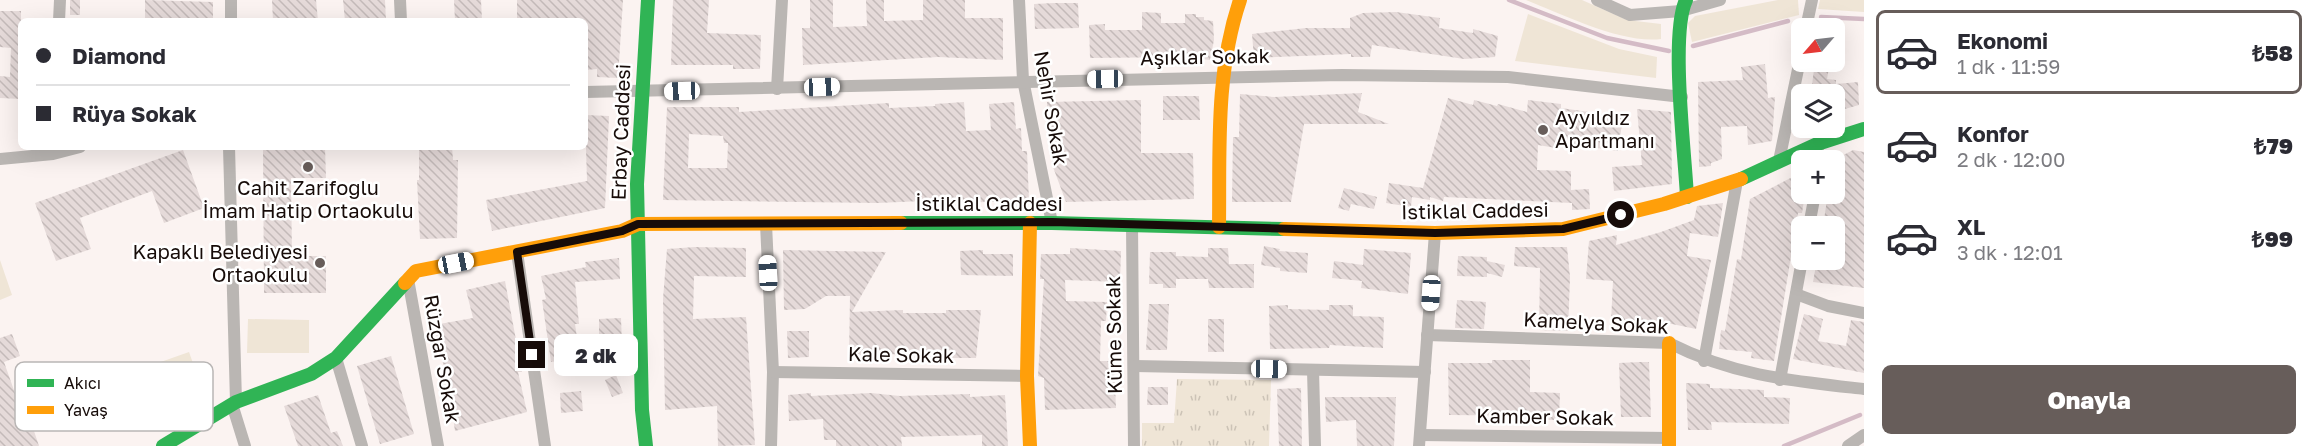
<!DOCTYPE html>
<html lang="tr">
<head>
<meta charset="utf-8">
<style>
  :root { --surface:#fff; --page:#f7f7f7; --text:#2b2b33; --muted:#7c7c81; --line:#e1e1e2; --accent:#675d5a }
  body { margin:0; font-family:"Golos Text",sans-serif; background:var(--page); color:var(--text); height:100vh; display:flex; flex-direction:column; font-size:22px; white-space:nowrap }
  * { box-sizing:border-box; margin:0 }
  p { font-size:20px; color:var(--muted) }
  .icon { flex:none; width:33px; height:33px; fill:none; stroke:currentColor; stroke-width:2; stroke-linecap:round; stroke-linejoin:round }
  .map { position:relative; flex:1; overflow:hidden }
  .panel { display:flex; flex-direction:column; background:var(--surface); width:450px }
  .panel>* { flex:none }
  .banner { position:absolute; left:18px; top:18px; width:570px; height:132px; border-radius:9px; box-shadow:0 6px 24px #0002; display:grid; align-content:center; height:132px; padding:0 18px; background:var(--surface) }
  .needle { width:39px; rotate:242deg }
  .tools { position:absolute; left:1791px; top:18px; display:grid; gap:12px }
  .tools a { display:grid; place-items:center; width:54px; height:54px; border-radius:9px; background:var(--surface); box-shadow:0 6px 24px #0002; font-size:30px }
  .end { position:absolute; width:27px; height:27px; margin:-14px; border:8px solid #170c09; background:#fff; box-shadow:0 0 0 3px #fff }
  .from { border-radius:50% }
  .bubble { position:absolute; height:42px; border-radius:9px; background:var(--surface); box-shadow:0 6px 24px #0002; font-size:20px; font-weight:800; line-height:42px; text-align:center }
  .car { position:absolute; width:18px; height:36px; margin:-18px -9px; border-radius:8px; box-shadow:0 0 4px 2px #0007; background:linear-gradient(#fff 24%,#345 0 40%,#fff 0 76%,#345 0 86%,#fff 0) }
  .banner b { display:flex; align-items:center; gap:21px; height:57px; font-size:22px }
  .banner b+b { border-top:2px solid var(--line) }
  .banner i { width:15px; height:15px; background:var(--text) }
  ul { padding:10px 0 0; list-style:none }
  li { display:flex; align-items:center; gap:18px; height:84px; margin:0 12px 9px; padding:0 6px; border:3px solid transparent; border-radius:9px }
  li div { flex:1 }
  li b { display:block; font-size:22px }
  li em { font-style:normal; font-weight:800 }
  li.current { border-color:var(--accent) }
  li>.icon { width:54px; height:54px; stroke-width:1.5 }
  .cta { display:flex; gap:12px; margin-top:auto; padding:12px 18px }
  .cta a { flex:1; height:69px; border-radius:9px; background:var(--accent); color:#fff; font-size:24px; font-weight:800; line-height:69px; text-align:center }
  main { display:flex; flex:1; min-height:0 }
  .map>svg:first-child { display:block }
  .grass { fill:url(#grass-tufts) }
  .park { fill:#efe5d6 }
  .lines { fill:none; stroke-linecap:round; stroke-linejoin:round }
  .stream { stroke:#d4bbc6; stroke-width:4.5 }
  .building { fill:url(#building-back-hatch); fill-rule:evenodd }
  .street { stroke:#bab6b3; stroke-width:12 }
  .fast { stroke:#30b455; stroke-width:14 }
  .slow { stroke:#ff9f0a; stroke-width:14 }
  .route { stroke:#170c09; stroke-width:8 }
  .poi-dot { fill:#675d5a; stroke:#fff; stroke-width:2 }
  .labels { text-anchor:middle; stroke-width:5; stroke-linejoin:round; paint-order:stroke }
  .street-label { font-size:20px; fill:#170c09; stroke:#fff }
  .poi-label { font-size:20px; fill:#170c09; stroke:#fff; text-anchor:start }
  .key { fill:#fff; stroke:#b9b6b5; stroke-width:1.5 }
  .key-label { font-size:16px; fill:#170c09 }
</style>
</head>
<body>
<main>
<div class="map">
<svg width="1864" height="446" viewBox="0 0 1864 446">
  <defs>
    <pattern id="grass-tufts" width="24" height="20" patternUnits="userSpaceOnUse" patternTransform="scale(1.5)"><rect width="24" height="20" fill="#efe5d6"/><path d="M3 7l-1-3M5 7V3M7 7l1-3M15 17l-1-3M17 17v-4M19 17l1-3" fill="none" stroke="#ccc3b6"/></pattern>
    <pattern id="building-back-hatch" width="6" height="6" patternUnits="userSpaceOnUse" patternTransform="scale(1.5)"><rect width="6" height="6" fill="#e5dad9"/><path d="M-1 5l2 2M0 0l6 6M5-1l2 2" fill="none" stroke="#c4bab9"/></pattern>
  </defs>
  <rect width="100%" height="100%" fill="#fbf3f1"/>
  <polygon class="grass" points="1177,379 1271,380 1269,446 1142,446 1142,423 1174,423"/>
  <g class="park">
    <path d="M1526,0H1582L1627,20L1661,24V39C1622,44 1564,15 1526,0Z"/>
    <polygon points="1778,0 1798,0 1799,15 1692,42 1688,23 1695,16"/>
    <polygon points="1820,0 1864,0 1864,12 1818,9"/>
    <polygon points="1528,14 1619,49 1657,57 1656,78 1515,61"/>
    <polygon points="0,260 12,295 0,300"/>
    <polygon points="248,319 309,320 309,353 247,353"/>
    <polygon points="189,352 199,380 148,398 138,370"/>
  </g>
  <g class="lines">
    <g class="stream">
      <polyline points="1509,0 1607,38 1669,51"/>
      <polyline points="1821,17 1864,19"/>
      <polyline points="1693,46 1788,21"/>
      <polyline points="1784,446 1860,415"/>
    </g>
  </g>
  <g class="building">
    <rect x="70" y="0" width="10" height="15"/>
    <polygon points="145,0 213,2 213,21 145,21"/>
    <polygon points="272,0 316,0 318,21 273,21"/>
    <polygon points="343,0 385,0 386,21 345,21"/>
    <polygon points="454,0 481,0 482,21 455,21"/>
    <polygon points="517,0 623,0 618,78 597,77 597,69 585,70 585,21 517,21"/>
    <polygon points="673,0 709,0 707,33 761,35 760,69 733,69 733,65 671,65"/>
    <polygon points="810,0 833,0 833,27 867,26 866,0 884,0 884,21 923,20 923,0 965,0 965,18 1003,18 1003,60 938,57 803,65 802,28 810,28"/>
    <polygon points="1054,3 1078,3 1079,28 1035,29 1034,4"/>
    <polygon points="0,11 21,11 21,99 0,98 0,76 10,77 11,48 0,47"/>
    <polygon points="1142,12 1161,13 1161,23 1185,23 1185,14 1196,14 1196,17 1204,17 1204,20 1213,21 1214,40 1210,60 1185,57 1090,58 1089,25 1105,24 1105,30 1142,30"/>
    <polygon points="1396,12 1440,18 1439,28 1473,33 1473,29 1498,36 1495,57 1464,59 1372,45 1370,57 1351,57 1351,54 1254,58 1252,34 1306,28 1350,28 1350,18 1363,13"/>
    <polygon points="1815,62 1830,62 1827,79 1836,80 1836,84 1858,82 1859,105 1834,112 1834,94 1806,94 1806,86 1812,85"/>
    <polygon points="1765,64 1768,98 1775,97 1772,141 1748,145 1747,126 1721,127 1722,159 1711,163 1711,166 1699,167 1698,82 1743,80 1741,67"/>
    <polygon points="1362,93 1358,112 1389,124 1304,124 1291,202 1232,202 1233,137 1239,137 1240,94 1274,97"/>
    <polygon points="1163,96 1199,96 1200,120 1163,120"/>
    <polygon points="1448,98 1473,105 1474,100 1497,106 1498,104 1527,112 1528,100 1561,104 1561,108 1623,117 1618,151 1556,142 1556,148 1538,145 1537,170 1571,171 1571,190 1589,189 1590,209 1572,210 1572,203 1444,197 1443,201 1430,197 1430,200 1412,197 1411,207 1386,203 1389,183 1423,188"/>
    <polygon points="1141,100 1141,153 1193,153 1194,199 1066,202 1053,167 1047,126 1047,102"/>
    <path d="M964,102L966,131L991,130L989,104L1014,102L1016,129L1021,128L1022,151H1027L1029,201L947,203V200L877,203L663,200L667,107H739V112L889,103V108L935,106V104ZM689,134L723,136L724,143H728L727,168H688Z"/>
    <polygon points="1637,109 1671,112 1672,184 1614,191 1612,167 1642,165"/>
    <polygon points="585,115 609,116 605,208 492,231 486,200 587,181"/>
    <polygon points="263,147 325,147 326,178 291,178 292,256 326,256 326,293 264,293"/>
    <polygon points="419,147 452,147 453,160 458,160 457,238 420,239 417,180 419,180"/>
    <polygon points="183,150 204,208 164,223 152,191 80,218 91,249 56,261 35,203"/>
    <polygon points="1853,150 1864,152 1864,288 1813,282 1817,260 1834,260 1834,226 1823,226 1827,200 1834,201 1834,160"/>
    <polygon points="1802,172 1802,194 1805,194 1802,213 1798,213 1774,361 1751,358 1752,352 1719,349 1721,330 1725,331 1737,259 1741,260 1750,199"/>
    <polygon points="1344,188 1377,197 1374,209 1351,204 1349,211 1338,208"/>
    <polygon points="1723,203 1718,237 1690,233 1687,256 1711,260 1696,329 1672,324 1611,322 1613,281 1586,279 1589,241 1617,235 1616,245 1661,232 1694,220 1697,206"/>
    <polygon points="1264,246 1280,249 1279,251 1308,253 1307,273 1280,271 1280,268 1261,265"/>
    <polygon points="695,247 746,248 746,277 694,276 693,319 746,317 755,445 718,446 717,406 665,410 663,299 667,249"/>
    <polygon points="1515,247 1567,247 1570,277 1568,331 1539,330 1540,268 1514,266"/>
    <polygon points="1070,248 1121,251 1120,282 1065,280 1066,301 1107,302 1106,321 1101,321 1100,361 1114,361 1116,408 1045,410 1044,378 1038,376 1044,279 1040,279 1041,254 1070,254"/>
    <polygon points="1208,248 1228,248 1229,264 1254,264 1254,288 1209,288 1208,279 1176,279 1176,288 1163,288 1163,284 1149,284 1150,252 1176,252 1176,256 1208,257"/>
    <polygon points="1364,249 1411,253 1408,294 1361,288 1362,281 1332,278 1334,261 1363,265"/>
    <polygon points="783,250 886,252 852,312 903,310 903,313 946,313 946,310 981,310 976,358 943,358 944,354 910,354 849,355 850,296 826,296 805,309 784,310"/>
    <polygon points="983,250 983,254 1013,254 1013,276 961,275 960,251"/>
    <polygon points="1458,256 1487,257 1487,261 1505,265 1502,277 1487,273 1487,277 1457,276"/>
    <polygon points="619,258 620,279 575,282 579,324 575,324 580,358 551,362 542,300 546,299 541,276 586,267 585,262"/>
    <polygon points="505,281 522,372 518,372 527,412 455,431 449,389 434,325 473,318 466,290"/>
    <polygon points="1457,300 1486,302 1484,329 1455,328"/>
    <polygon points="1149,304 1169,304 1167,350 1146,350"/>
    <polygon points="1288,305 1288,309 1329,310 1329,305 1353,305 1353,316 1384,317 1383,348 1330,345 1329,348 1270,349 1269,306"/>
    <polygon points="1804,314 1823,319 1818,341 1846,346 1851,320 1864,322 1864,373 1793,359"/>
    <polygon points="621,318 622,345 599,345 599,319"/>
    <rect x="1208" y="319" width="16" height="33"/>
    <polygon points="787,331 809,331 809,357 788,358"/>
    <polygon points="12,334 20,356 4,362 28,430 33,428 39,446 0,446 0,338"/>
    <polygon points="391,356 414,434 380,444 357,366"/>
    <polygon points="1492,360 1530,360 1530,392 1560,393 1559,420 1542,420 1542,416 1449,415 1448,363 1492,363"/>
    <polygon points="1640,362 1649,362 1651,417 1621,417 1619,363"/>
    <polygon points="616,375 623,393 612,397 605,380"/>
    <polygon points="1686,383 1710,384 1710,388 1764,390 1764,397 1790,398 1789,424 1711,422 1712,430 1688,430"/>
    <polygon points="1148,387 1168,387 1168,405 1147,405"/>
    <polygon points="1301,388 1302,446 1279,446 1277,389"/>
    <polygon points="581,391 583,411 561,413 560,393"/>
    <polygon points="811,393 811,396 871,393 900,396 970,394 970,397 1005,395 1008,446 982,446 982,435 901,437 902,446 836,446 836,440 824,440 823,419 789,421 788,395"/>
    <polygon points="318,395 331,433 337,431 343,446 298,446 284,406"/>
    <polygon points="1325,397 1396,397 1394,446 1357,446 1356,420 1326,422"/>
  </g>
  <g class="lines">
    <g class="street">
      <polyline points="231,0 231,21"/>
      <polyline points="400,0 401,21"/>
      <polyline points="1019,0 1023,80 1052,223"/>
      <polyline points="1597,0 1630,15 1681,11 1720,0"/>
      <polyline points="59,21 60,0"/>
      <polyline points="1806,28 1812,0"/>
      <polyline points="777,89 782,0"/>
      <polyline points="585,92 1342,75 1508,77 1682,97"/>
      <polyline points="1817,144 1819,160"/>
      <polyline points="229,147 236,402"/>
      <polyline points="0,159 53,154 80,147"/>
      <polyline points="1779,161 1802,50"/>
      <polyline points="766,224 773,372 771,446"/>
      <polyline points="1132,224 1134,446"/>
      <polyline points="1809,226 1815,194"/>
      <polyline points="517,252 545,446"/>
      <polyline points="408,279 438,446"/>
      <polyline points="1796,294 1828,306 1864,313"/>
      <path d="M1427,335L1669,343C1734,376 1793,381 1864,389"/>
      <polyline points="336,358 362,446"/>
      <polyline points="1704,361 1737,181"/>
      <polyline points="1135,366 1425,372"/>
      <polyline points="1313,370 1315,446"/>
      <polyline points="773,372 1027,376"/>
      <polyline points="1780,380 1802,260"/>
      <polyline points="232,404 245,446"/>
      <polyline points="1420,435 1669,438"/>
      <polyline points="1419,446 1435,233"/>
      <polyline points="1848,446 1864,435"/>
    </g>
    <g class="fast">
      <path d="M1686,0C1670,34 1685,154 1687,197"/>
      <polyline points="1741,179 1817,144 1864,129"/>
      <polyline points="901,223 1052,223 1284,229"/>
      <polyline points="163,446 236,402 311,374 336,358 405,283"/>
      <polyline points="646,446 642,410 637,184 648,0"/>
    </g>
    <g class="slow">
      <polyline points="1030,223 1027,376 1030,446"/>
      <path d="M1219,227C1220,150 1215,74 1240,0"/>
      <polyline points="1284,229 1435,233 1563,229 1664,204 1741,179"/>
      <polyline points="405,283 416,271 622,231 638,224 901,223"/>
      <polyline points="1669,343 1669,446"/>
    </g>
  </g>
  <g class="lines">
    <polyline class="route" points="532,355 517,252 622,231 638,224 1052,222 1435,233 1563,229 1621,215"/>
  </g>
  <g class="poi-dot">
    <circle cx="1543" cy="130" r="6"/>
    <circle cx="308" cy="167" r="6"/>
    <circle cx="320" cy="263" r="6"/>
  </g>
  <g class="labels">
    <g class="street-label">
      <text transform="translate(1205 57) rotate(-1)" y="7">Aşıklar Sokak</text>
      <text transform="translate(1051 108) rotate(80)" y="7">Nehir Sokak</text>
      <text transform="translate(621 132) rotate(-88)" y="7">Erbay Caddesi</text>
      <text x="989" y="211">İstiklal Caddesi</text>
      <text transform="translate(1475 211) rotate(-1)" y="7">İstiklal Caddesi</text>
      <text transform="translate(1596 323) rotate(3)" y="7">Kamelya Sokak</text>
      <text transform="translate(1114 335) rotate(-91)" y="7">Küme Sokak</text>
      <text transform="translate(901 355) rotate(1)" y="7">Kale Sokak</text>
      <text transform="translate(442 359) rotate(80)" y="7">Rüzgar Sokak</text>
      <text transform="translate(1545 417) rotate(1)" y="7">Kamber Sokak</text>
    </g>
    <g class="poi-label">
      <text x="1555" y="125">Ayyıldız<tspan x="1555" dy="23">Apartmanı</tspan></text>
      <text x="308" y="195" text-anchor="middle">Cahit Zarifoğlu<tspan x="308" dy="23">İmam Hatip Ortaokulu</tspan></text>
      <text x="308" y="259" text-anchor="end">Kapaklı Belediyesi<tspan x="308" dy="23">Ortaokulu</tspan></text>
    </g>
  </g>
  <rect x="15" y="362" width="198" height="69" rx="9" class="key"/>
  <rect x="27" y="379" width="27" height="8" fill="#30b455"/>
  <rect x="27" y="406" width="27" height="8" fill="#ff9f0a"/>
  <g class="key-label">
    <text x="64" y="389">Akıcı</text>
    <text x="64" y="416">Yavaş</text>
  </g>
</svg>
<div class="tools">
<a><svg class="needle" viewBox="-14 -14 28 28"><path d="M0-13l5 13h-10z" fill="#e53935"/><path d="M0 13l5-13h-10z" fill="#7c7c81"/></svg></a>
<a><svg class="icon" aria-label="layers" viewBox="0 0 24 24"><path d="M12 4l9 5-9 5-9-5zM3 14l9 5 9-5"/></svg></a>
<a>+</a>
<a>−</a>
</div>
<i class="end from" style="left:1621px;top:215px"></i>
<i class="end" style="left:532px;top:355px"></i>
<div class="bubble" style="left:554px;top:334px;width:84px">2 dk</div>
<i class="car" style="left:1105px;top:79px;rotate:269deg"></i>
<i class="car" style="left:822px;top:87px;rotate:88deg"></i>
<i class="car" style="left:682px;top:91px;rotate:268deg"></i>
<i class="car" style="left:456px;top:263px;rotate:79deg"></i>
<i class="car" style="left:768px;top:273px;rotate:357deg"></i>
<i class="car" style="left:1431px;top:293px;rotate:184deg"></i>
<i class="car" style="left:1269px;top:369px;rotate:91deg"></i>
<div class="banner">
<b><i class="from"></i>Diamond</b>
<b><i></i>Rüya Sokak</b>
</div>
</div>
<section class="panel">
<ul>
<li class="current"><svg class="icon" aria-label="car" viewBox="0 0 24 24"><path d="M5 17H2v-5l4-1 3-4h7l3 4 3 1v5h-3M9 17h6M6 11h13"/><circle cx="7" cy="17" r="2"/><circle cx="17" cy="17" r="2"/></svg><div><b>Ekonomi</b><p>1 dk · 11:59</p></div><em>₺58</em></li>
<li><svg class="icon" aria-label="car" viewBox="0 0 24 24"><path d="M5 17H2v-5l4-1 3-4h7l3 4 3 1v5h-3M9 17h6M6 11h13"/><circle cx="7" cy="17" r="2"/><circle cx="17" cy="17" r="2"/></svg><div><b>Konfor</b><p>2 dk · 12:00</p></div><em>₺79</em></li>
<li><svg class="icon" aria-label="car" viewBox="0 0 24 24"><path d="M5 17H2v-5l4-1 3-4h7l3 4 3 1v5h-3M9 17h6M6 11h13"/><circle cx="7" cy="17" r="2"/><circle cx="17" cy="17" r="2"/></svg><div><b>XL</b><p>3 dk · 12:01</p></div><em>₺99</em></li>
</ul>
<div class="cta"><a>Onayla</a></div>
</section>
</main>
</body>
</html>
